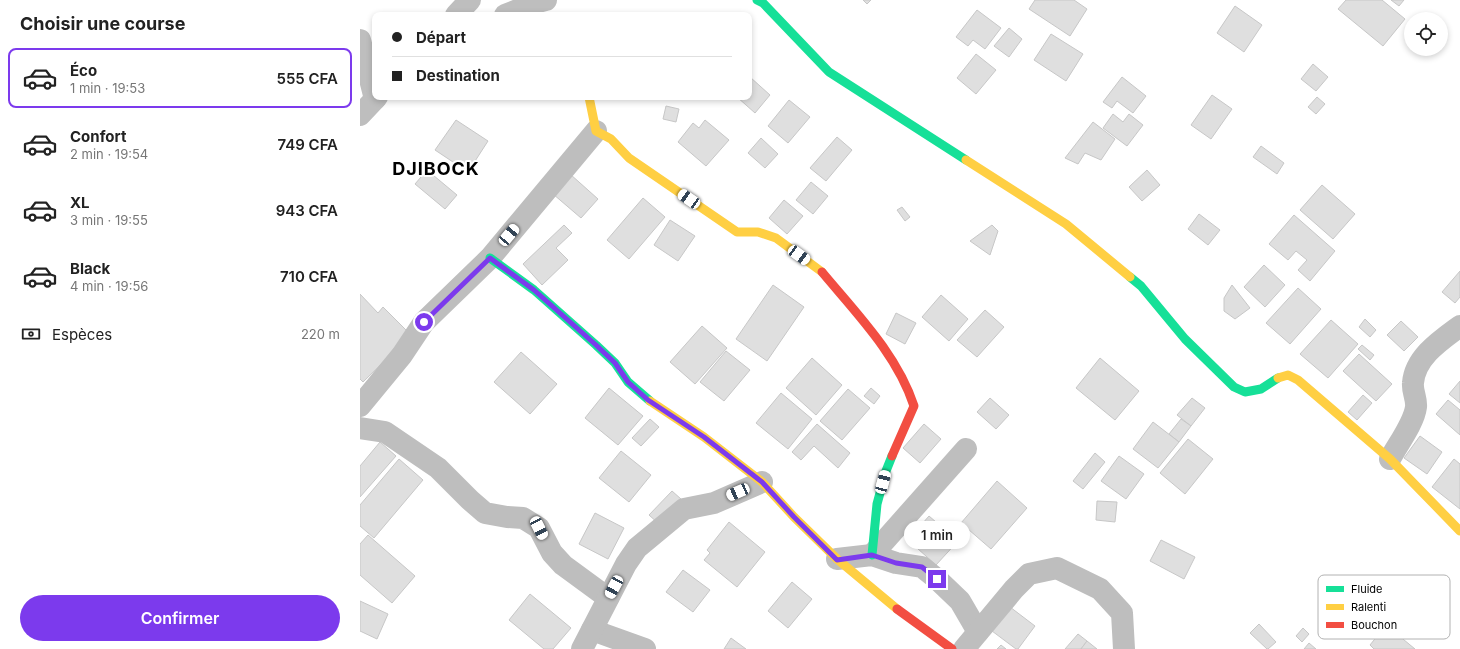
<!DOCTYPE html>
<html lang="fr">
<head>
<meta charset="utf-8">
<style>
  :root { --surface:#fff; --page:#f2f2f2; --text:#222; --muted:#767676; --line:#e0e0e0; --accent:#7c3aed }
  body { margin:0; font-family:Inter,sans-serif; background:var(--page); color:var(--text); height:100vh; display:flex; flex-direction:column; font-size:15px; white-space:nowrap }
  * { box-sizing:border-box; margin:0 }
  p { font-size:13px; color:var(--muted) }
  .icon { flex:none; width:22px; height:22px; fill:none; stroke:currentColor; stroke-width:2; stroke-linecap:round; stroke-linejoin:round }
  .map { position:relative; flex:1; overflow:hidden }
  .drawer { display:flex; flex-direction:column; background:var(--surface); width:360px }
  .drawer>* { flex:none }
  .top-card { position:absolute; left:12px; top:12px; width:380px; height:88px; border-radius:8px; box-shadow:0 2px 6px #0003; display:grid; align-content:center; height:88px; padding:0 20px; background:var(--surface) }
  .tools { position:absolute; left:1044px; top:12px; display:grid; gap:8px }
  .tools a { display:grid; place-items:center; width:44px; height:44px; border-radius:50%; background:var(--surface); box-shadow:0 2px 6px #0003; font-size:20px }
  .end { position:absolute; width:18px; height:18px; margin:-9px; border:5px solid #7c3aed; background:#fff; box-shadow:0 0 0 2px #fff }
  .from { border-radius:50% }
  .bubble { position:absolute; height:28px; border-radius:14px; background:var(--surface); box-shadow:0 2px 6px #0003; font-size:13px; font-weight:600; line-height:28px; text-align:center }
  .car { position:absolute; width:12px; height:24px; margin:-12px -6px; border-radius:5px; box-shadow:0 0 3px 1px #0007; background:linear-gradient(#fff 24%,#345 0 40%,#fff 0 76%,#345 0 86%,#fff 0) }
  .top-card b { display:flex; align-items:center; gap:14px; height:38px; font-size:15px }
  .top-card b+b { border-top:1px solid var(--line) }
  .top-card i { width:10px; height:10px; background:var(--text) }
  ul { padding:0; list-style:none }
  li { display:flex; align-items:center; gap:12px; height:60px; margin:0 8px 6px; padding:0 12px; border:2px solid transparent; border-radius:8px }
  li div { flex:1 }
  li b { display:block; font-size:15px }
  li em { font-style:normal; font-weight:600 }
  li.selected { border-color:var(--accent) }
  li>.icon { width:36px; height:36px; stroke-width:1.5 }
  h2 { padding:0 20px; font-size:18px; line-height:48px }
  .pay { display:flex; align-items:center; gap:10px; height:44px; padding:0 20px; font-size:15px }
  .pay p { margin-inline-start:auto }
  .button { display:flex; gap:8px; margin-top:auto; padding:8px 20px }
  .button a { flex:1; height:46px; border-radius:24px; background:var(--accent); color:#fff; font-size:16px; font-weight:600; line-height:46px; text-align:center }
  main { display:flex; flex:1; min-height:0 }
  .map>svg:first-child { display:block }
  .building { fill:#dfdfdf; stroke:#c7c7c7 }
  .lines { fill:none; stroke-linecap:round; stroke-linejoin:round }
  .street { stroke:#bebebe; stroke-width:22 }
  .fast { stroke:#16e098; stroke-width:9 }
  .slow { stroke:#ffcf43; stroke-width:9 }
  .jam { stroke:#f24e42; stroke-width:9 }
  .route { stroke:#7c3aed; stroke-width:5 }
  .labels { text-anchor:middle; stroke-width:4; stroke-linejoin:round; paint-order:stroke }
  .district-label { font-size:18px; font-weight:bold; letter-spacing:1px; fill:#000; stroke:#fff }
  .key { fill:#fff; stroke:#b2b2b2; stroke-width:1 }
  .key-label { font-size:11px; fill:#000 }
</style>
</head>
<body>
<main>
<section class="drawer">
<h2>Choisir une course</h2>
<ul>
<li class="selected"><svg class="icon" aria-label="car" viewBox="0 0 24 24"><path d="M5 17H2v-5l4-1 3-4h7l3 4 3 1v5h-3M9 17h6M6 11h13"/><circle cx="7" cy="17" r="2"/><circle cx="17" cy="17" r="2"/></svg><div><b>Éco</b><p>1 min · 19:53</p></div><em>555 CFA</em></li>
<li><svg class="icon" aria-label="car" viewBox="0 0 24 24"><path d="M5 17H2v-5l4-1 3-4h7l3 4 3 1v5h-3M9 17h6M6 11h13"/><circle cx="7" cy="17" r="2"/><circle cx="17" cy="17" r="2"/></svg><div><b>Confort</b><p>2 min · 19:54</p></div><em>749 CFA</em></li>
<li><svg class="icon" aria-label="car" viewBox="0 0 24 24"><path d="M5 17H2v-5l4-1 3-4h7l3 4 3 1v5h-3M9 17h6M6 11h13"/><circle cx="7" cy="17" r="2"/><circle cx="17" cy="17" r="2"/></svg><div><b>XL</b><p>3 min · 19:55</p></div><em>943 CFA</em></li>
<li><svg class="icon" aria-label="car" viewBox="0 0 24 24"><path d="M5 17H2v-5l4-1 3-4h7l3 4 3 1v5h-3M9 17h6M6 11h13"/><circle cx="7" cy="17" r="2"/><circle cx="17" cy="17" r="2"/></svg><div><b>Black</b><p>4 min · 19:56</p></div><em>710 CFA</em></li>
</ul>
<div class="pay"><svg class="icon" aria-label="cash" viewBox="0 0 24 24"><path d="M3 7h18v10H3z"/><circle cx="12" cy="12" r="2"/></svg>Espèces<p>220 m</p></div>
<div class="button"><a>Confirmer</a></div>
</section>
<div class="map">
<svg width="1100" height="649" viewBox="0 0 1100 649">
  <rect width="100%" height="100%" fill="#fff"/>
  <g class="building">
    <polygon points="503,0 511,0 507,4"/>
    <polygon points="675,0 714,0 727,9 710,36 669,9"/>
    <polygon points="986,0 1022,0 1045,19 1023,46 978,9"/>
    <polygon points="1031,0 1044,0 1039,6"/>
    <polygon points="875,6 902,25 884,52 857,33"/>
    <polygon points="617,10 641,28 625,49 613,40 608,46 596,37"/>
    <polygon points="649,28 662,39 649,57 634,46"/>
    <polygon points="691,34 723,54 706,81 674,60"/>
    <polygon points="616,54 636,70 616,94 597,78"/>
    <polygon points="953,64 968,77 956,91 941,79"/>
    <polygon points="390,77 410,95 395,113 377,97 389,97"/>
    <polygon points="762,77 786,96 773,113 757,101 752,108 743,102"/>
    <polygon points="852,95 872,109 851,139 831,125"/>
    <polygon points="957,97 965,104 956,114 948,107"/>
    <polygon points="429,100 450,117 428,143 408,126"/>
    <polygon points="306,106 319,109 316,122 303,119"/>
    <polygon points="753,114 763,122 769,114 783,125 767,146 743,128"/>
    <polygon points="96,120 128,141 108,172 75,150"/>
    <polygon points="345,120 369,140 346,166 318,142 333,123 339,128"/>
    <polygon points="733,122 755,139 741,160 725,153 718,164 705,158"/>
    <polygon points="477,137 492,150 466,181 450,168"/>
    <polygon points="401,138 418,154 405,168 388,153"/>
    <polygon points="901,146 924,163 917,174 893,157"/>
    <polygon points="67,170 97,195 85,209 55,184"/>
    <polygon points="787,170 800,185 782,201 769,187"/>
    <polygon points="210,174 238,199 221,218 193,194"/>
    <polygon points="451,182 468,196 453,214 436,200"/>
    <polygon points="962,185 995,214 973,239 940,210"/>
    <polygon points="283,198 305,217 269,259 247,240"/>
    <polygon points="424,200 443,216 427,234 409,218"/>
    <polygon points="542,207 550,217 545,221 537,210"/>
    <polygon points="839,214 860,230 848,245 828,229"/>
    <polygon points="934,215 975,251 950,281 938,270 947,260 936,251 928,260 909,244"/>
    <polygon points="310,220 335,236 318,261 294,245"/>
    <polygon points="204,225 212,233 196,248 208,260 182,285 163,264"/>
    <polygon points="632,225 638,231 630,255 610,241"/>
    <polygon points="904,265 925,285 905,307 884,287"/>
    <polygon points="1100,271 1100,297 1095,303 1082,292"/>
    <polygon points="413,285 444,307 407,361 376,339"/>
    <polygon points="872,285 890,308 875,319 864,311 864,298"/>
    <polygon points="938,288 961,309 930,344 906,323"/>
    <polygon points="0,294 18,313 23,307 51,335 3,382 0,379"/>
    <polygon points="581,295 608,319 589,341 562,317"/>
    <polygon points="625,310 644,327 617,357 597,340"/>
    <polygon points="536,313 556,323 545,344 526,334"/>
    <polygon points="1005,319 1016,330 1010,337 999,327"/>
    <polygon points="971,320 998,344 968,378 940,354"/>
    <polygon points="1041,321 1058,337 1044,351 1027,335"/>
    <polygon points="342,326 367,348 335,384 310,362"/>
    <polygon points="1002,345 1014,355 1010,360 998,349"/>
    <polygon points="366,351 390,370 364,401 340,382"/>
    <polygon points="161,352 197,384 170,414 134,382"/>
    <polygon points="999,354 1032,384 1016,401 983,371"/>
    <polygon points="452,358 482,385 456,415 426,388"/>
    <polygon points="740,358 779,391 755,420 716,388"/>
    <polygon points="1100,381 1100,403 1089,394"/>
    <polygon points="249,388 283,416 258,445 225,418"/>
    <polygon points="511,388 520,396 514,404 504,396"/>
    <polygon points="488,389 510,408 482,440 460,421"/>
    <polygon points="421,393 452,419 428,449 396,423"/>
    <polygon points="1003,395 1012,403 997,420 988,412"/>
    <polygon points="630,398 649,415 636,429 617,412"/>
    <polygon points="832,398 845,408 831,426 817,415"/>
    <polygon points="1088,400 1100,410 1100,435 1076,414"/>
    <polygon points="290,419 299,427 281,446 272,438"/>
    <polygon points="821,419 831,426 819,442 809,434"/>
    <polygon points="793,422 819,442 798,468 773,449"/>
    <polygon points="457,424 490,453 478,468 454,446 441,460 432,452"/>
    <polygon points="564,424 581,439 560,463 543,448"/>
    <polygon points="1060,436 1082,452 1067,474 1044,458"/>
    <polygon points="828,439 853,459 825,494 800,473"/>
    <polygon points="20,442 36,456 0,497 0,466"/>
    <polygon points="261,451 291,475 269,502 239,478"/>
    <polygon points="735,453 745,462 723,489 713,481"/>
    <polygon points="759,456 784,474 766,499 741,481"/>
    <polygon points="39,459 63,480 14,538 0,526 0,505"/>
    <polygon points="1094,459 1100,464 1100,509 1072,487"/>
    <polygon points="637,481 667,508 631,549 601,523"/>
    <polygon points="312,491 321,499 299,524 289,515"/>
    <polygon points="737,501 757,502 755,522 736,520"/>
    <polygon points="235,513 264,528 248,559 219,544"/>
    <polygon points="569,516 598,541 576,565 548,540"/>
    <polygon points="369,522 405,552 377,587 344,560 350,553 347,550"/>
    <polygon points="8,535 55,576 32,603 0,575 0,544"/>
    <polygon points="801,540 835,557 824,579 790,561"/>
    <polygon points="323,570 350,590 333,612 306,592"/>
    <polygon points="432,582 452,599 428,628 408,611"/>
    <polygon points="170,594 211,628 193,649 184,649 149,620"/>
    <polygon points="0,601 28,614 17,639 0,631"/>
    <polygon points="650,607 675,626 658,649 656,649 632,631"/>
    <polygon points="899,624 916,642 908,649 907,649 890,633"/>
    <polygon points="1026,625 1055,649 1014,649 1010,645"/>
    <polygon points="943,628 949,634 942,642 936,636"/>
    <polygon points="718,634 727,641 721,649 705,649"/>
    <polygon points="371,638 386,649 364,649"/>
    <polygon points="727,641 737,649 721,649"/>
    <polygon points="949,643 956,649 944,649"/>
    <polygon points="641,645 646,649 637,649"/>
  </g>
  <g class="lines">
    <g class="street">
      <polyline points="96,15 110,0"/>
      <polyline points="145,15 175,3 186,0"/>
      <polyline points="0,40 15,99"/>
      <polyline points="0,115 17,97"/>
      <polyline points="0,406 42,355 64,322 130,258 236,131"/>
      <polyline points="0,428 25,432 78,468 110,500 125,513 147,517 163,518 179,528 192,553 203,565 248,598"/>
      <path d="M1030,459C1038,444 1054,423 1056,407C1057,399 1052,391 1053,383C1055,357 1081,340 1100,326"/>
      <polyline points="512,555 606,449"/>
      <polyline points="477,559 512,555 536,563 562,567 577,579 600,601 618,632"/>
      <polyline points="232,630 285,649"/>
      <polyline points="222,649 266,564 277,548 324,509 354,503 402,482"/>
      <polyline points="604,649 654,589 669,574 697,568 740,589 762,613 764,649"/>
    </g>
    <g class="fast">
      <polyline points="397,0 403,3 469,72 606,160"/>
      <polyline points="130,258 174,290 236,345 255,363 268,382 290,401"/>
      <polyline points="770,277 781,286 825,339 874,387 885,392 901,389 918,378"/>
      <polyline points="512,555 517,504 526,471 532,456"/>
    </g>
    <g class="slow">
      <polyline points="229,97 236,131 251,139 269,158 377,232 398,232 416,238 462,272"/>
      <polyline points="606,160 706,224 770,277"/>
      <polyline points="918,378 928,375 938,380 1030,459 1100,531"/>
      <polyline points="290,401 344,437 402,482 434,517 477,559 537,609"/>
    </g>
    <g class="jam">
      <path d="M462,272C496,313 537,354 554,406L532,456"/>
      <polyline points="537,609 592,649"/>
    </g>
  </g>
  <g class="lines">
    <polyline class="route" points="64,322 130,258 174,290 236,345 255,363 268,382 288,400 344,437 402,482 434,517 477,560 512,555 536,563 562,567 577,579"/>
  </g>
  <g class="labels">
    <g class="district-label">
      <text x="76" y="175">DJIBOCK</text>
    </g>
  </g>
  <rect x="958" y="575" width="132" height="64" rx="6" class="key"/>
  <rect x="966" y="586" width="18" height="6" fill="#16e098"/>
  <rect x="966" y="604" width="18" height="6" fill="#ffcf43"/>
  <rect x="966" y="622" width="18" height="6" fill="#f24e42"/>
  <g class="key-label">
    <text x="991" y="593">Fluide</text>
    <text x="991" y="611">Ralenti</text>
    <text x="991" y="629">Bouchon</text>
  </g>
</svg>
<div class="tools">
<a><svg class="icon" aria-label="locate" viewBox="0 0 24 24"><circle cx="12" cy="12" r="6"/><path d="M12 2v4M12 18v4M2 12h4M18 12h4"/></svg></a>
</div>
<i class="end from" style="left:64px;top:322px"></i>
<i class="end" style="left:577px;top:579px"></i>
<div class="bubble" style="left:544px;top:521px;width:66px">1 min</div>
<i class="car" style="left:329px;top:199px;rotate:304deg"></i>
<i class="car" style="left:149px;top:235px;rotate:40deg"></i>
<i class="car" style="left:439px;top:255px;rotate:126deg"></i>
<i class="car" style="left:523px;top:482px;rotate:15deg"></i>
<i class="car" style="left:378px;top:492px;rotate:246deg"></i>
<i class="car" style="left:179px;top:528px;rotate:153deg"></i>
<i class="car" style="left:254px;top:587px;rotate:208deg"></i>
<div class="top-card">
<b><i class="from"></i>Départ</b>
<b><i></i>Destination</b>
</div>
</div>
</main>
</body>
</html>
